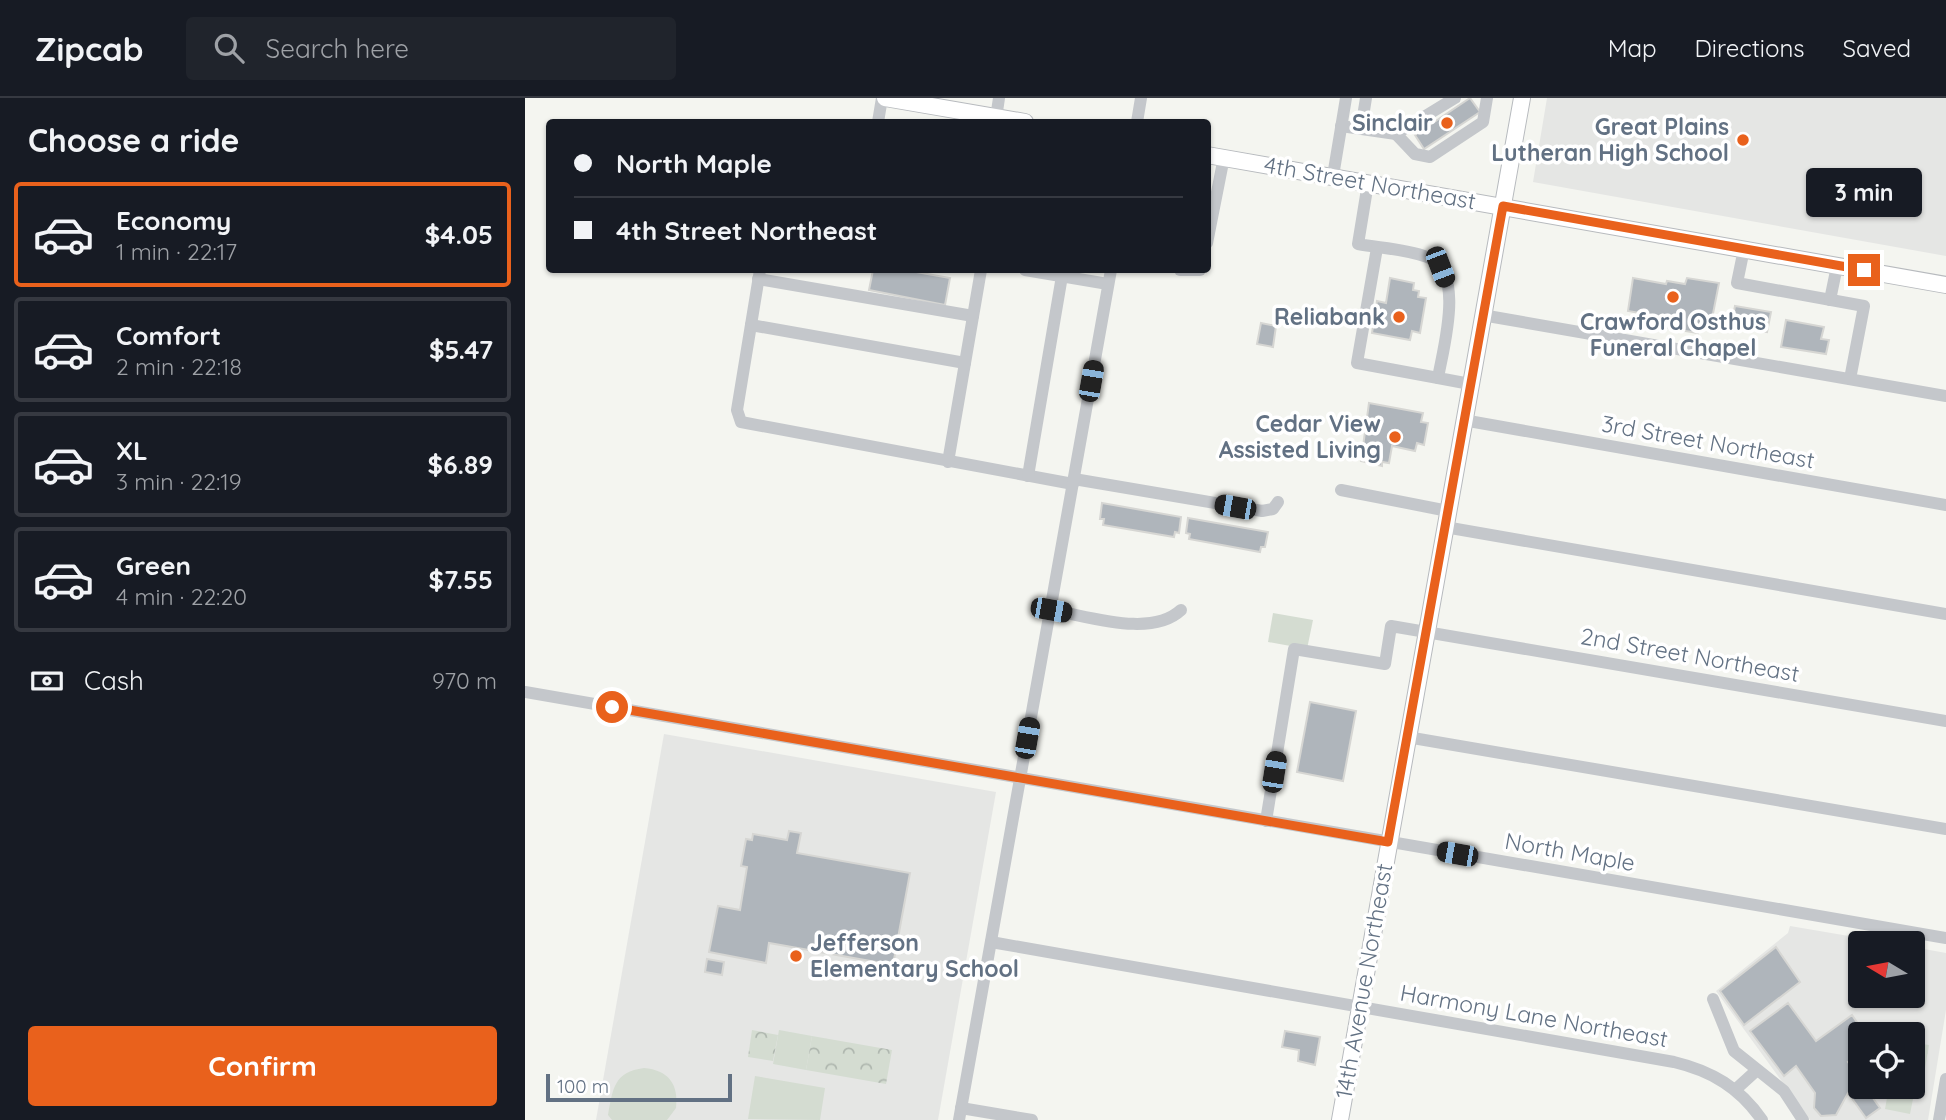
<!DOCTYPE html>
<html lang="en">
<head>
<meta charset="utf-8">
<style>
  :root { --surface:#171b24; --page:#20242c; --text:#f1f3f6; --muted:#9ea1a6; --line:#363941; --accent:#e9611c }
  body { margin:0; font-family:Quicksand,sans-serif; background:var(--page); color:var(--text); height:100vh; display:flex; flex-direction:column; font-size:26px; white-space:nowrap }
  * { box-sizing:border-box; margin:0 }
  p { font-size:23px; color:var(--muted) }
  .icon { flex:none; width:38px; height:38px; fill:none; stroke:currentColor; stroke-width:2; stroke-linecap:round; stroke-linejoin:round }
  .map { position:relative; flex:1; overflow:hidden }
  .side { display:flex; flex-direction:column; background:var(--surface); width:525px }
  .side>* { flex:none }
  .banner { position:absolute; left:21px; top:21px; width:665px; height:154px; border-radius:7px; box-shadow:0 2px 5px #0004; display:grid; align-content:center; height:154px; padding:0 28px; background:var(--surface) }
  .needle { width:46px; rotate:280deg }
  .buttons { position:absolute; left:1323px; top:833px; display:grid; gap:14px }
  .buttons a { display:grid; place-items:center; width:77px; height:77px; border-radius:7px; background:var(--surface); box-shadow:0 2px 5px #0004; font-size:35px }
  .scale { position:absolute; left:21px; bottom:18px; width:186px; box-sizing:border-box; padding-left:7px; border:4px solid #627183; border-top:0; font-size:19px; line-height:24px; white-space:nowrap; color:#627183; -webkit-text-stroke:5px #fff; paint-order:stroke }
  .end { position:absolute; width:32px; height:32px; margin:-16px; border:9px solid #e9611c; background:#fff; box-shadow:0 0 0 4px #fff }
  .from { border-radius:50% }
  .bubble { position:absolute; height:49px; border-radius:7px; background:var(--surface); box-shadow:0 2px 5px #0004; font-size:23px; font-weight:700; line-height:49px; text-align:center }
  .car { position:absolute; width:21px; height:42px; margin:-21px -10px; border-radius:9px; box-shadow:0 0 5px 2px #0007; background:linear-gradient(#222 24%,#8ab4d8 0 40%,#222 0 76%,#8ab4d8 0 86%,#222 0) }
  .banner b { display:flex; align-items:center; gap:24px; height:66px; font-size:26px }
  .banner b+b { border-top:2px solid var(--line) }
  .banner i { width:18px; height:18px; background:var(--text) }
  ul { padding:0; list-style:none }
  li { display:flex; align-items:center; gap:21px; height:105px; margin:0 14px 10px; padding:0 14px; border:4px solid var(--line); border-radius:7px }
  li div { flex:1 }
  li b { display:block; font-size:26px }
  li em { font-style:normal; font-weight:700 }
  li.current { border-color:var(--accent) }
  li>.icon { width:63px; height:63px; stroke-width:1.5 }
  h2 { padding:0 28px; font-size:32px; line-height:84px }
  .pay { display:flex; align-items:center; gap:18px; height:77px; padding:0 28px; font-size:26px }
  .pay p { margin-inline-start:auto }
  .primary-button { display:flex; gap:14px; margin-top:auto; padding:14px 28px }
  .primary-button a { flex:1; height:80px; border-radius:7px; background:var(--accent); color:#fff; font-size:28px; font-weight:700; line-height:80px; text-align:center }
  header { display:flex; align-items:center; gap:42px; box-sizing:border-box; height:98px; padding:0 35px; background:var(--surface); border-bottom:2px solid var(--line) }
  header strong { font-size:33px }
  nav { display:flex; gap:38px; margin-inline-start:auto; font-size:24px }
  .search { width:490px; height:63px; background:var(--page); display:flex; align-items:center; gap:18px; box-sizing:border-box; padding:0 24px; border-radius:7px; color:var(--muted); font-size:26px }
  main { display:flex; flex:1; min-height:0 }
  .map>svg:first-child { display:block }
  .built { fill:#e5e6e4; fill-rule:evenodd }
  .grass { fill:#d4dcd1 }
  .forest { fill:url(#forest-crowns) }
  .building { fill:#afb5bb; stroke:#d6d6d3; stroke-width:2 }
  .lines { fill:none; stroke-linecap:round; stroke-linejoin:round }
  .major-casing { stroke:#b7babe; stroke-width:18 }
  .minor { stroke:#c4c7cb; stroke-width:12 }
  .major { stroke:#fff; stroke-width:16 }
  .route { stroke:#e9611c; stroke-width:9 }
  .poi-dot { fill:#e9611c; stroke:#fff; stroke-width:2.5 }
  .labels { text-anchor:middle; stroke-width:7; stroke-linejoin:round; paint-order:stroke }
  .poi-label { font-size:23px; font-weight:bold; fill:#627183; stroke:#fff; text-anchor:end }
  .street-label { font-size:23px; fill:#627183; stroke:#fff }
</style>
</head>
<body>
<header>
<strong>Zipcab</strong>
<div class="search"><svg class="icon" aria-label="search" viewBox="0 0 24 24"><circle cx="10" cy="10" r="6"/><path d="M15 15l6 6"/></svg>Search here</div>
<nav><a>Map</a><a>Directions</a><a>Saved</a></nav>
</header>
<main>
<section class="side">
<h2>Choose a ride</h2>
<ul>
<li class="current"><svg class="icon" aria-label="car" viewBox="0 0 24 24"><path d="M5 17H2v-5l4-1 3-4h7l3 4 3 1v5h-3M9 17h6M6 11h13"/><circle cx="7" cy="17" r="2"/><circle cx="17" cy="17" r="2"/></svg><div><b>Economy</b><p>1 min · 22:17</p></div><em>$4.05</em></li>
<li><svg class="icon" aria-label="car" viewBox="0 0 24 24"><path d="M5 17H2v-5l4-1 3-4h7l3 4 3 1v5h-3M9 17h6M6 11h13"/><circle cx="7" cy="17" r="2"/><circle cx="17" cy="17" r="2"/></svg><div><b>Comfort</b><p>2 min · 22:18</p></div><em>$5.47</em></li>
<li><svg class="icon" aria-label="car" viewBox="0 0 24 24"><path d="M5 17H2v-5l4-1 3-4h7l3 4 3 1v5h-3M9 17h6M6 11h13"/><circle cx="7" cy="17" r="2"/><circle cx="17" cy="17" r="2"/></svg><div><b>XL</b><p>3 min · 22:19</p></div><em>$6.89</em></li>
<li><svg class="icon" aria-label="car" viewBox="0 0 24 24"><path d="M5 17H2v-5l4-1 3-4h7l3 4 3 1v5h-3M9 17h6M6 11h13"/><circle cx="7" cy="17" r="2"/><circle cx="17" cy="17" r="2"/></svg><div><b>Green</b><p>4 min · 22:20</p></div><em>$7.55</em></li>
</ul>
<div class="pay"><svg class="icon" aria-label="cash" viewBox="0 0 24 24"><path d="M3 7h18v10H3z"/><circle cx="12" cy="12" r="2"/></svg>Cash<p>970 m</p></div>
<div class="primary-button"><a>Confirm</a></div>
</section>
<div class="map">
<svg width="1421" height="1022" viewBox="0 0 1421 1022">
  <defs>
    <pattern id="forest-crowns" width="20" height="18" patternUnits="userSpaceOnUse" patternTransform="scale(1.75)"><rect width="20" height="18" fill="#d4dcd1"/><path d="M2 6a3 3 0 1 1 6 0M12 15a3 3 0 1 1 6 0" fill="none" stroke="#afb7af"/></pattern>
  </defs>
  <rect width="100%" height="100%" fill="#f4f5f0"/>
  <g class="built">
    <polygon points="1022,0 1421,0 1421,158 1008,84"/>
    <polygon points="139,636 471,694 413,1022 71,1022"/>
    <path d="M1265,828L1365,845H1335V898H1388V849L1421,855V912L1403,1022H1285L1191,893L1263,835ZM1335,936H1388V989H1335Z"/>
  </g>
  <g class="grass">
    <polygon points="748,515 788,522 782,551 743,544"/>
    <polygon points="254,932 287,938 281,972 248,966"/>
    <path d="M119,970C143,972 154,986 151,1010L142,1022H87L83,1017C88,990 89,974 119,970Z"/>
    <polygon points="230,978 300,990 295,1022 223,1021"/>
    <polygon points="1364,989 1390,991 1385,1016 1360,1011"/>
  </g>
  <g class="forest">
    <polygon points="227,932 253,937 248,963 223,959"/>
    <polygon points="287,938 367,952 361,986 281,972"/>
    <polygon points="1390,945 1404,947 1398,982 1388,980"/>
  </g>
  <g class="building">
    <polygon points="945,0 955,14 899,51 890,37"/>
    <polygon points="348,172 380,172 425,180 420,207 344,192"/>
    <polygon points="865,180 889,185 888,192 894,193 893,199 901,200 895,235 887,233 885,242 847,235 852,203 861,205"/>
    <polygon points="1108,180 1141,186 1142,183 1160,186 1162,180 1194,185 1186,226 1175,225 1173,235 1142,230 1144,220 1103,213"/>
    <polygon points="1210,208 1246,214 1242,234 1206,228"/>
    <polygon points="1261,222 1299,229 1296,241 1304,242 1301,256 1256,249"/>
    <polygon points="736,225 751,228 748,249 732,246"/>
    <polygon points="844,305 898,315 896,324 903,325 899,347 892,345 890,353 867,348 864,365 857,364 857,368 836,363"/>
    <polygon points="577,405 656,419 654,435 650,434 649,439 578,427 579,421 575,421"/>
    <polygon points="663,420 743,434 740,449 736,449 735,454 664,441 665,436 661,435"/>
    <polygon points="785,604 831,613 818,683 772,674"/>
    <polygon points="264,733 276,735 272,755 385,775 368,867 244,845 241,865 184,854 193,808 215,812 222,769 216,768 221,741 227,742 228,736 262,742"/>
    <polygon points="1251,849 1275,884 1219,927 1195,893"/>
    <polygon points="182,861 199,864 197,877 180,874"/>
    <polygon points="1263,905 1291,943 1327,917 1340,936 1335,936 1335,955 1323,964 1335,981 1335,989 1340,989 1355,1010 1341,1020 1323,995 1311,1017 1296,1018 1289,1010 1290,995 1271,968 1259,978 1225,933"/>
    <polygon points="760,933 795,939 790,967 773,963 774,952 757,949"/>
  </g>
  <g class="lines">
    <g class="major-casing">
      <g id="major">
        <polyline points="360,0 500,24"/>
        <polyline points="682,57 1421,187"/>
        <polyline points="815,1022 997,0"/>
      </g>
    </g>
    <g class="minor">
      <polyline points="471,20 474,0"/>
      <polyline points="353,24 357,0"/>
      <polyline points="612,24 616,0"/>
      <polyline points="816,28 871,36 930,0"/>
      <polyline points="836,31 841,0"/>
      <polyline points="871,36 890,56 905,59 958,24 962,0"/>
      <polyline points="808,78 821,0"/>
      <path d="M843,85L833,146C855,150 881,151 902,159C941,173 918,250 913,280L945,286"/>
      <polyline points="682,145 699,59"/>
      <polyline points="852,150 832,265 913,280"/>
      <polyline points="1219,151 1212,185 1339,208 1325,281"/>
      <polyline points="235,172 212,312 216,324 548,386"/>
      <polyline points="500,172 583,186"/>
      <polyline points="655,172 675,172"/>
      <polyline points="233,181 448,218"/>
      <polyline points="1305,202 1312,168"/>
      <polyline points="957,217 1421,298"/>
      <polyline points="226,227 440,265"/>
      <polyline points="938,322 1421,407"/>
      <polyline points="423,364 456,172"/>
      <polyline points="503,378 537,178"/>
      <polyline points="549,381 737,413 748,411 753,404"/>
      <polyline points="816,392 923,413"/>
      <polyline points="920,429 1421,516"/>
      <path d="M526,512C564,518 626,540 656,512"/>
      <polyline points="0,594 1421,840"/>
      <polyline points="882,639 1421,731"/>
      <polyline points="741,723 769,551 860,566 866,528 1421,623"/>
      <path d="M466,844L1149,964C1187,973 1215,990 1237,1022"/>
      <polyline points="1188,901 1209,953 1259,993 1278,1022"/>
      <polyline points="1210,992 1232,972"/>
      <polyline points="436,1010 507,1022"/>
      <polyline points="434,1022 586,172"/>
      <polyline points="1414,1022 1421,981"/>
    </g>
    <use href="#major" class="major"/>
  </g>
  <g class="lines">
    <polyline class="route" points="87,609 863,744 978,108 1339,172"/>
  </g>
  <g class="poi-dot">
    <circle cx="922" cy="25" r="7"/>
    <circle cx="1218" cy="42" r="7"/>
    <circle cx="1148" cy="199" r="7"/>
    <circle cx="874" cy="219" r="7"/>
    <circle cx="870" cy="339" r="7"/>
    <circle cx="271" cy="858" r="7"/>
  </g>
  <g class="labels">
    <g class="poi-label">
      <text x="908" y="33">Sinclair</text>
      <text x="1204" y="37">Great Plains<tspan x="1204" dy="26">Lutheran High School</tspan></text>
      <text x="860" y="227">Reliabank</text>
      <text x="1148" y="232" text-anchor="middle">Crawford Osthus<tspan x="1148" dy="26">Funeral Chapel</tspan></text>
      <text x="856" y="334">Cedar View<tspan x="856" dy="26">Assisted Living</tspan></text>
      <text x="285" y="853" text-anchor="start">Jefferson<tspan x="285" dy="26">Elementary School</tspan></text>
    </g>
    <g class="street-label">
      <text transform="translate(845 85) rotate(10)" y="8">4th Street Northeast</text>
      <text transform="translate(1183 344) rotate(10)" y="8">3rd Street Northeast</text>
      <text transform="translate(1165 557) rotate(10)" y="8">2nd Street Northeast</text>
      <text transform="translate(1045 754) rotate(10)" y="8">North Maple</text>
      <text transform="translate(839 883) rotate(-80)" y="8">14th Avenue Northeast</text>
      <text transform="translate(1009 918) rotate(10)" y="8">Harmony Lane Northeast</text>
    </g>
  </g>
</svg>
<div class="buttons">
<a><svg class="needle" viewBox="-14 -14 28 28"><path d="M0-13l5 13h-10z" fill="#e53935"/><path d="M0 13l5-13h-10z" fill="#9ea1a6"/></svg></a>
<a><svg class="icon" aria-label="locate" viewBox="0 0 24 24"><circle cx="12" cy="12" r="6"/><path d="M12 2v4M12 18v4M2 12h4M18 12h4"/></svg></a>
</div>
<div class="scale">100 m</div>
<i class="end from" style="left:87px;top:609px"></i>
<i class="end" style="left:1339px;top:172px"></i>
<div class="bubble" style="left:1281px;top:70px;width:116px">3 min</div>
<i class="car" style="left:915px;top:169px;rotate:159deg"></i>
<i class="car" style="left:566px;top:283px;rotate:10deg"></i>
<i class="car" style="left:710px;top:409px;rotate:280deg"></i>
<i class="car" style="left:526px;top:512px;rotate:100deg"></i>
<i class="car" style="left:502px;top:640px;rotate:10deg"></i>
<i class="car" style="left:749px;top:674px;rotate:9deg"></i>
<i class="car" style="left:932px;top:756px;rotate:280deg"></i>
<div class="banner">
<b><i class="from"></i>North Maple</b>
<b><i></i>4th Street Northeast</b>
</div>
</div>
</main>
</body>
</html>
